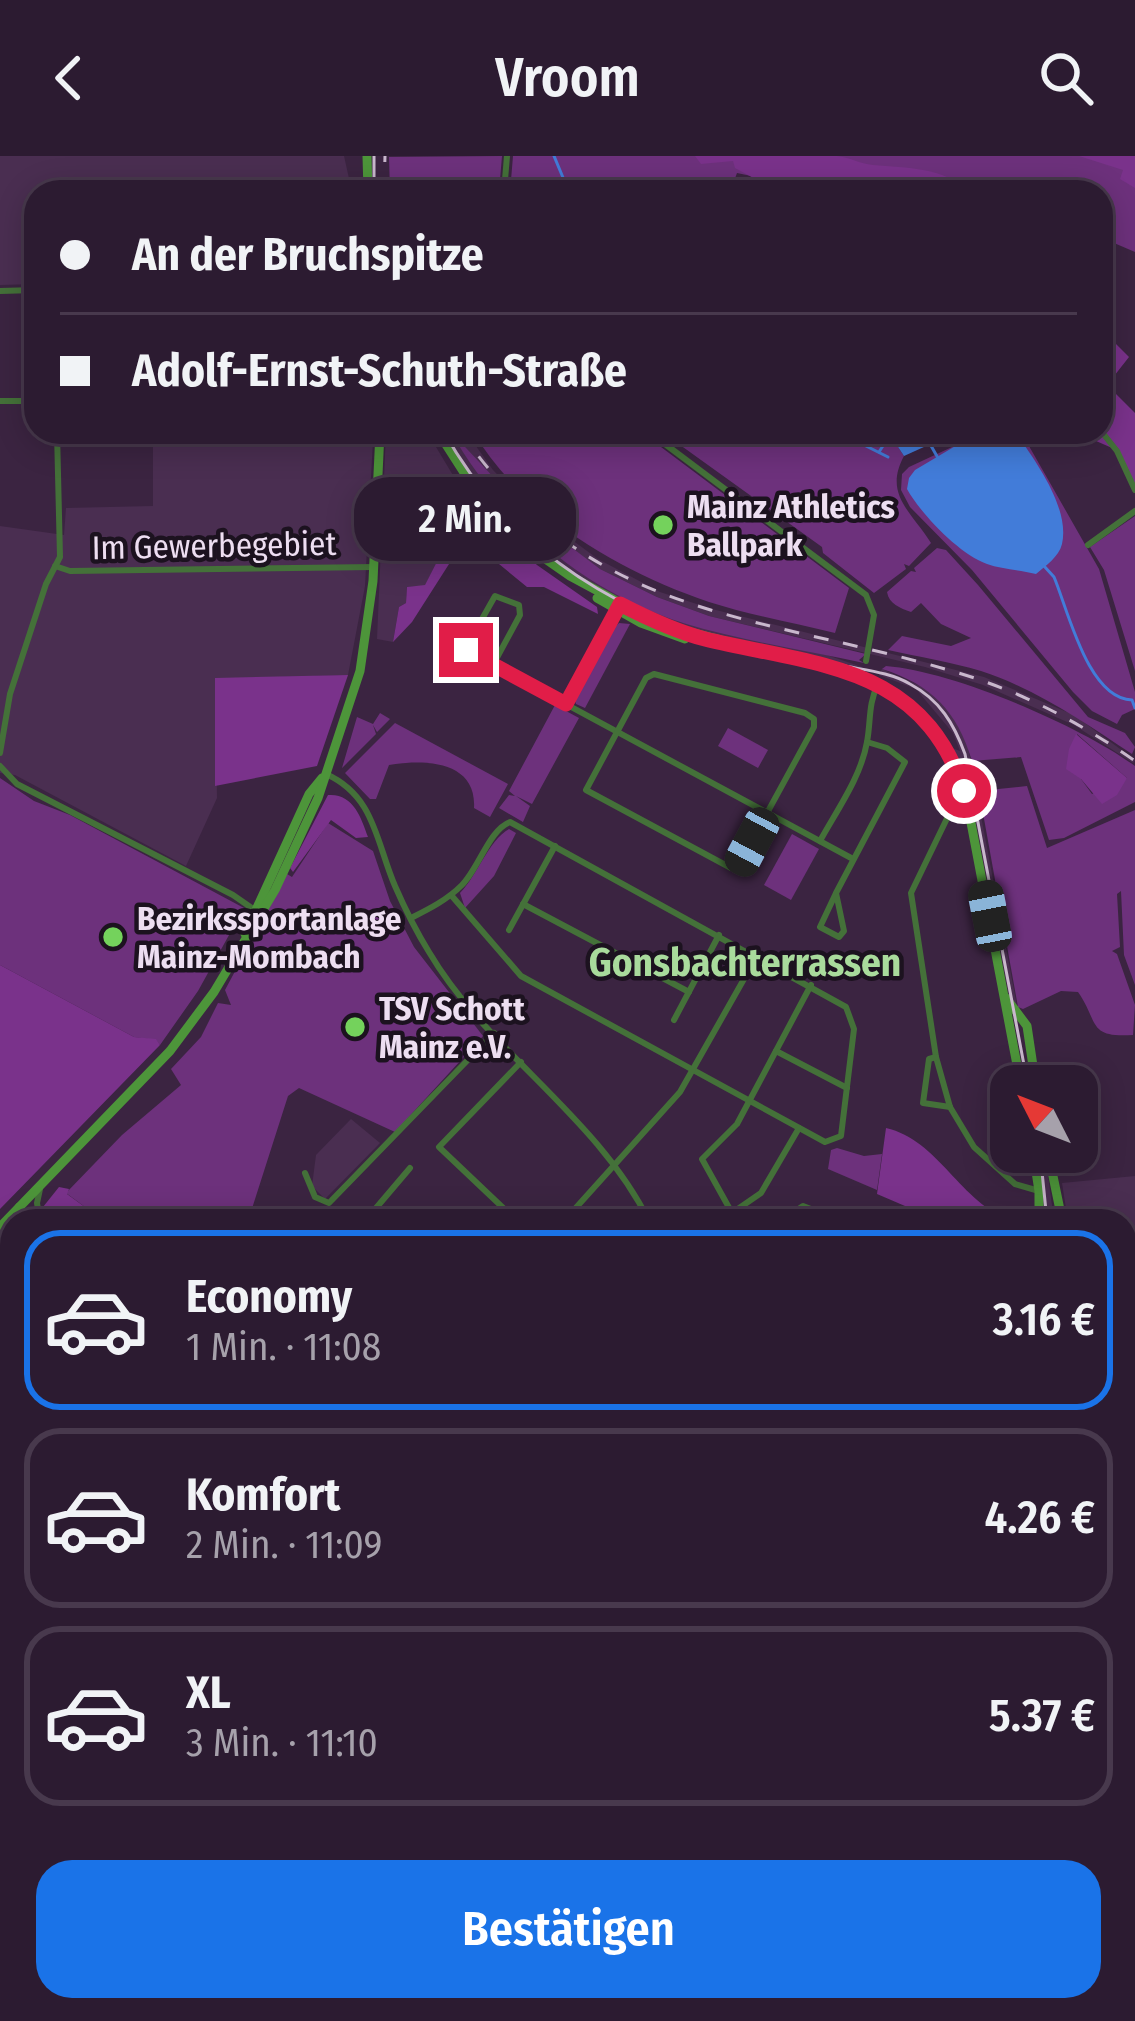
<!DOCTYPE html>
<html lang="de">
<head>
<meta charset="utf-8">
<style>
  :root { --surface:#2c1b31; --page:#38283d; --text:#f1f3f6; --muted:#a6a1ab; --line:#48394d; --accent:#1a73e8 }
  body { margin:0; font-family:"Fira Sans Condensed",sans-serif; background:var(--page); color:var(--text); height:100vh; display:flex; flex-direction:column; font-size:45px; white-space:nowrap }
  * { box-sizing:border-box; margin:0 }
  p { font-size:39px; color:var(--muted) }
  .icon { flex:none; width:66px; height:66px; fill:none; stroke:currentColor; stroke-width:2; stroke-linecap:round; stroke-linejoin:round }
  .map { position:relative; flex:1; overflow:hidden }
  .sheet { position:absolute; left:0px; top:1053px; width:1137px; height:813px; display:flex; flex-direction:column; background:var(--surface); border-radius:36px 36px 0 0; box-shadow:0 6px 30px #0003,0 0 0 3px var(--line) }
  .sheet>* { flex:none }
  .hud { position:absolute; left:24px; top:24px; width:1089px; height:264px; border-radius:36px; box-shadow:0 6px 30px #0003,0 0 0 3px var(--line); display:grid; align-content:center; height:264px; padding:0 36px; background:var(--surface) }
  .needle { width:78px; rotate:312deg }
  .controls { position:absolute; left:990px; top:909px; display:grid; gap:24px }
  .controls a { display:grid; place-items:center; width:108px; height:108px; border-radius:24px; background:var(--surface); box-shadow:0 6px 30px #0003,0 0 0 3px var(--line); font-size:60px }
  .end { position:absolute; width:54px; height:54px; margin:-27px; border:15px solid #e11d48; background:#fff; box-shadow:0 0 0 6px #fff }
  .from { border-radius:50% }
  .bubble { position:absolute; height:84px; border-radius:36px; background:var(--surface); box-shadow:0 6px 30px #0003,0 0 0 3px var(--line); font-size:39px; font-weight:600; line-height:84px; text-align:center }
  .car { position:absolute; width:36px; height:72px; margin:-36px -18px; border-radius:15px; box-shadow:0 0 9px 3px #0007; background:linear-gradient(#222 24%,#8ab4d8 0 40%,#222 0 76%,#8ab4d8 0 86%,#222 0) }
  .hud b { display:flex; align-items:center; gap:42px; height:114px; font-size:45px }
  .hud b+b { border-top:3px solid var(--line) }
  .hud i { width:30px; height:30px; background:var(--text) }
  ul { padding:21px 0 0; list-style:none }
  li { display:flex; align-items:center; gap:36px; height:180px; margin:0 24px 18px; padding:0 12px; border:6px solid var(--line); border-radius:36px }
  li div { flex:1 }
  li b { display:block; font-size:45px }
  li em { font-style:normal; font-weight:600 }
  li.current { border-color:var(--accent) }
  li>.icon { width:108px; height:108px; stroke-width:1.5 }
  .action { display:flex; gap:24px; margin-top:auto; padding:24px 36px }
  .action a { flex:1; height:138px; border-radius:36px; background:var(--accent); color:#fff; font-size:48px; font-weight:600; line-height:138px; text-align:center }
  header { display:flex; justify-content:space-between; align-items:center; height:156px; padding:0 36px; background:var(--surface); font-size:54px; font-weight:600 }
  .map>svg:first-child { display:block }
  .built { fill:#4a2e51 }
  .green { fill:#6d317c; fill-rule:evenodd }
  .forest { fill:#7a328b }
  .water { fill:#427cd9 }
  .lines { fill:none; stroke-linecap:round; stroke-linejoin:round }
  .stream { stroke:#427cd9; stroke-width:3 }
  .minor { stroke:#447139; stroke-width:6 }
  .tertiary { stroke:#447139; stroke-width:8 }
  .secondary { stroke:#4d953a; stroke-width:9 }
  .tram { stroke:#c9b8cd; stroke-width:3 }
  .rail { stroke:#c9b8cd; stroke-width:3; stroke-dasharray:15 15; stroke-linecap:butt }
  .route { stroke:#e11d48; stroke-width:15 }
  .poi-dot { fill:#74d25c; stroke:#1c121f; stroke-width:4.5 }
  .labels { text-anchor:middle; stroke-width:9; stroke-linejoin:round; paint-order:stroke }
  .poi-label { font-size:33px; font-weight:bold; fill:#eddef1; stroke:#1c121f; text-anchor:start }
  .street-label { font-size:33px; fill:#eddef1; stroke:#1c121f }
  .quarter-label { font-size:39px; font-weight:bold; fill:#a9db9c; stroke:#1c121f }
</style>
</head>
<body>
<header><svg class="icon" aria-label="back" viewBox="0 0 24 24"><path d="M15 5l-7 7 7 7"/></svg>Vroom<svg class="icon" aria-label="search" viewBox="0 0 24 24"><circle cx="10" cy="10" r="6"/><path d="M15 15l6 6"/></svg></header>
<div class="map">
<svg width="1135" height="1865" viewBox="0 0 1135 1865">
  <rect width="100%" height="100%" fill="#3b2441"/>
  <g class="built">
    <polygon points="0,0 344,0 352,36 36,36 36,128 0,129"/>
    <polygon points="153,276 317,276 329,285 373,285 365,430 348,519 215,523 217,642 186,710 15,619 0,617 0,370 64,379 66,352 153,350"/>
    <polygon points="386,276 427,276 466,341 446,342 448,384 425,430 407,431 406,447 399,451 393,486 377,483"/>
    <polygon points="442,276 466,276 493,314 534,356 598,403 660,436 712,453 984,521 1074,559 1135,604 1133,607 1074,569 983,529 925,511 709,460 657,441 600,413 563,388 488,319 453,279 506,356 554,398 614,434 680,466 827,499 862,511 860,517 665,468 606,438 519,379 489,347"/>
    <polygon points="882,513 932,535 947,551 967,586 1017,850 1009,840 972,646 952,592 960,595 953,577 916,533 879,519"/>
    <polygon points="351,963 380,987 325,1043 312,1030 316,999"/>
    <polygon points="1038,996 1045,996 1054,1065 1042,1065"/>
    <polygon points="1135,1020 1135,1163 1125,1169 1125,1065 1068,1065 1062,1027"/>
    <polygon points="1125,1188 1135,1190 1135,1379 1127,1376 1125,1381"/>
  </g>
  <g class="green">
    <polygon points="502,0 499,36 390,36 389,1"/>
    <polygon points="513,0 1135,0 1135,96 1107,84 1101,88 1101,36 790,36 756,21 737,17 730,36 510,36"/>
    <path d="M451,276L530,360L600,413L657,441L709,460L866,498L859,504L864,507C806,494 742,485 683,467C585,436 501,365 451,276Z"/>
    <path d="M473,276H641L849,432L835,477C794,467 750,459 709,446C618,415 524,360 473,276Z"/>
    <path d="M662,276H888L904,300C883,339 912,356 931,387L909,410L904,408L906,413L874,437L823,397L822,391Z"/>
    <polygon points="966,276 1021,276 1099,413 1135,536 1135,553 1122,559 1117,568 1092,555 1073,536 972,414 910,351 901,334 902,318 909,311 952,291"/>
    <polygon points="1135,360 1135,515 1104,414 1090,391"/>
    <path d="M937,392L946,394L978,429L1088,561L1125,577L1135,591L1132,598C1084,566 1036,533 981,515C951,506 919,501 888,494L902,480L951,490L971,482L941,468L921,447L911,456C900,452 889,448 887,436L911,415L916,416L914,412Z"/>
    <polygon points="619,467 630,468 585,552 576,548 574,541 611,475"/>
    <path d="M886,510C953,515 1081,570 1135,610V646L1064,682L1049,684L1021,601L972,605C957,555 932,529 882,513ZM1077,578L1127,622L1092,638L1081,623Z"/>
    <polygon points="555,549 579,562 532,648 516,640 530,650 523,666 499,652 509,639 515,640 509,635"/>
    <polygon points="380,557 390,563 377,576 373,569 376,578 342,612 357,561 373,568"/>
    <path d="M395,567L508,628L490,661L474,652C477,604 423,603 389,609L376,643H370L345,617Z"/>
    <polygon points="728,572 768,594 758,612 718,590"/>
    <polygon points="0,622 34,645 70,659 244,752 198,835 160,889 156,884 134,881 0,809"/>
    <path d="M1027,630L1047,692L1135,654V829L1124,799L1121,735L1117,738L1120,791L1112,795L1117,798L1135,849L1133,879C1087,882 1099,866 1078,836L1061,835L1023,853L1018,851L979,635Z"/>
    <polygon points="328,667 373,695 390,745 414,791 483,880 395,976 299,932 288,940 248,1065 104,1065 66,1037 122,979 181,929 171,913 201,881 218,847 231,849 225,834 287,718 292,721"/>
    <path d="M509,673L516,677L494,720L465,752L460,737C478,719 488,685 509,673Z"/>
    <polygon points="792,678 819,693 791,744 764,729"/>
    <polygon points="837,992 864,1000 882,998 877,1034 828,1013 831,994"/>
    <polygon points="12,1092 12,1155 0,1147 0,1107"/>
    <polygon points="1125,1447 1135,1451 1135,1549 1125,1546"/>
    <polygon points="1125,1550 1135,1553 1135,1664 1125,1660"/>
  </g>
  <g class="forest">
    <path d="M695,0C741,0 791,0 837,0C849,1 860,8 873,9C907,12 944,11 970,36H779L735,12L733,5L701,8Z"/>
    <polygon points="1079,0 1135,0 1135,32 1120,23 1123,14"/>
    <polygon points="1101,173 1129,201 1107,229 1135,257 1135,329 1119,295 1080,278 1101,276"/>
    <polygon points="461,334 537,409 597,451 598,458 544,431 527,431 499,408 472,379 465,383 412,466 393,486 399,451 406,447 407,431 425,429 448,384 446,342 465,341"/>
    <polygon points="348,519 317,610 215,630 215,522"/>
    <polygon points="1076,578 1127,622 1117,639 1102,648 1081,623 1066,613 1069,593"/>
    <path d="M328,639C353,637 361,661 368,681L356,682L331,664L293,716L290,712Z"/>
    <polygon points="0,809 134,881 156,883 160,889 0,1053"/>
    <path d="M886,972C939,984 960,1047 1012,1065H940L877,1038Z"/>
    <polygon points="59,1031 69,1033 67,1038 104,1065 83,1065 68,1055 62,1056 56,1065 47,1060 43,1051"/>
  </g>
  <g class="water">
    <polygon points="888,276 957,276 904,300"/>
    <path d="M979,276H1012L1018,280C1037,307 1070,353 1062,388C1059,401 1045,410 1036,418C1020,414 1001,413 987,408C959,398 921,358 907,333L909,322L915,314Z"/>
  </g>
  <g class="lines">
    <g class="stream">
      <polyline points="554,0 569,36"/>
      <polyline points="838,276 888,301"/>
      <polyline points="930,288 938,302"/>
      <polyline points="879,296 890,279"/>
      <path d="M1044,410L1054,421C1068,454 1088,543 1132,544L1135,552"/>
      <polyline points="1125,1838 1135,1822"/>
    </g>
    <g class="minor">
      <polyline points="504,36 507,0"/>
      <polyline points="0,135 36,134"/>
      <polyline points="0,245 36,245"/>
      <polyline points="1101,275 1117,295 1135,334"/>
      <polyline points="649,276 866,439 874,459 866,505"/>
      <polyline points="1088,389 1135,355"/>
      <polyline points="55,410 70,415 374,411"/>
      <polyline points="447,484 853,703"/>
      <polyline points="465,493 495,440 519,449 520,459 493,509"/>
      <polygon points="654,518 805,557 814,563 814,571 737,712 731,712 586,634 646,522"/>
      <polyline points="565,547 618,452"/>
      <polyline points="0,597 10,538 46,428 60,401 57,276"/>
      <polyline points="0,610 17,628 233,739 256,755"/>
      <path d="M326,618C375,640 376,686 395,730C405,753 416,775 429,796C488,896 597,960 649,1065"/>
      <polyline points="965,635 953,650 911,737 936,901 950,951 974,991 1015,1028 1039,1035"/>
      <path d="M820,685C837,654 861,621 867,586C871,565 868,548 878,528"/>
      <polyline points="836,737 820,771 839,781 844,775 836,737 905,606 887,592 867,586"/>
      <polyline points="523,748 689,836"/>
      <path d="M411,762C429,753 447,744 462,729C479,712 489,674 510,666L846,851L854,873L841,980L825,986L521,820L451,739"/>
      <polyline points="509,774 555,690"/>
      <polyline points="674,864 719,779"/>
      <polyline points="776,895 847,932"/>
      <polyline points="936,901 929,903 923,947 950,951"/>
      <polyline points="799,972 761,1037 732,1057 702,1003 737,968 811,829"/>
      <polyline points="305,1017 315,1041 329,1047 494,877"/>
      <polyline points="18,1050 37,1065"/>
      <polyline points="40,1065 37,1047 40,1033"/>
      <polyline points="365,1065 410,1012"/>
      <polyline points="517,1065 439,991 521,906"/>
      <polyline points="564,1065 680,936 757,800"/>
      <polyline points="780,1065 803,1050 843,1065"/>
      <polyline points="0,1074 12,1070"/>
      <polyline points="0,1153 12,1161"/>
      <polyline points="1125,1171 1135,1170"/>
      <polyline points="0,1179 12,1182"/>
      <polyline points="12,1188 5,1198 12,1207"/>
      <polyline points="0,1291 12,1299"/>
      <polyline points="0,1314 12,1311"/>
      <polyline points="0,1404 12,1383"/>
      <polyline points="0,1422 12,1400"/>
      <polyline points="0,1536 1,1534"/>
      <polyline points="0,1727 12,1732"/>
      <polyline points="1125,1738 1135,1743"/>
      <polyline points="1125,1798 1135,1780"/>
      <polyline points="561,1854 587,1865"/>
      <polyline points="917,1854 931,1865"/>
      <polyline points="235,1865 240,1854"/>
      <polyline points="321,1865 326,1854"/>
      <polyline points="469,1865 473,1854"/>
      <polyline points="860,1865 876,1854"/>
    </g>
    <g class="tertiary">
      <polyline points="0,1807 12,1812"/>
      <polyline points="122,1854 149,1865"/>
    </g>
    <g class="secondary">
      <polyline points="367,0 368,36"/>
      <polyline points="438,276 481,343 526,390"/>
      <path d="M521,386L570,420L659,468L862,520C920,554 942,569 965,635L1021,930"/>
      <polyline points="597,442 641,467 685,483"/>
      <polyline points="245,778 309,638 322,622"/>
      <polyline points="1006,842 1027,870 1036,930"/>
      <polyline points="1033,996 1039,1035 1039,1065"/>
      <polyline points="1048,996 1060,1054 1058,1065"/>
      <polyline points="0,1071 170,895 214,836 275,734 318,642 360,515 373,425 380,276"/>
      <polyline points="402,1865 406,1854"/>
      <polyline points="1102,1865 1124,1854"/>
    </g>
    <g class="tram">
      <polyline points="374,0 374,36"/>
      <path d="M444,276C493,364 569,426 662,465C717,488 781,496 840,509C863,514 890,516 910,528C940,544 954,568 965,598L1028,930"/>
      <polyline points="1040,996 1047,1065"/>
      <polyline points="400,1865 404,1854"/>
    </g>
    <g class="rail">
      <polyline points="384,36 385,0"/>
      <path d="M461,276C593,469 766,457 965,519C1026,538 1082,568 1135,605"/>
    </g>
  </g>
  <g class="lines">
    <path class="route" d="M466,494L566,548L620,448C647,462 674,475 705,483C817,510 922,508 964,635"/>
  </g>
  <g class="poi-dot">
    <circle cx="663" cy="369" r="12"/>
    <circle cx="113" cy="781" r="12"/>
    <circle cx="355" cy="871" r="12"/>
  </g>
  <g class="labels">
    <g class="poi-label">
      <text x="687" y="362">Mainz Athletics<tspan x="687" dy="38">Ballpark</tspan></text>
      <text x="137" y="774">Bezirkssportanlage<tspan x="137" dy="38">Mainz-Mombach</tspan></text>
      <text x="379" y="864">TSV Schott<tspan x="379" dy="38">Mainz e.V.</tspan></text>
    </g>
    <g class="street-label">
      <text transform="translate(214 389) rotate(-1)" y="12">Im Gewerbegebiet</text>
    </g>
    <g class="quarter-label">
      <text x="745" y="820">Gonsbachterrassen</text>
    </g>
  </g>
</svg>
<div class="controls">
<a><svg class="needle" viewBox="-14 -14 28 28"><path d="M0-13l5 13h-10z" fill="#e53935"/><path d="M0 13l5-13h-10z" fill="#a6a1ab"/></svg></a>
</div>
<i class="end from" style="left:964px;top:635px"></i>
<i class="end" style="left:466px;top:494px"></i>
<div class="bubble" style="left:354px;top:321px;width:222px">2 Min.</div>
<i class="car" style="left:752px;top:686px;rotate:208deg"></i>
<i class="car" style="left:990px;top:760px;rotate:349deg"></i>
<div class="hud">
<b><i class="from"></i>An der Bruchspitze</b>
<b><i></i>Adolf-Ernst-Schuth-Straße</b>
</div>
<section class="sheet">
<ul>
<li class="current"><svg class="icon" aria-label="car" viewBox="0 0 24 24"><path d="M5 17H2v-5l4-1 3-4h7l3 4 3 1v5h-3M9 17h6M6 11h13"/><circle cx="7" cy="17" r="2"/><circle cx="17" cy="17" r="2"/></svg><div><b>Economy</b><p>1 Min. · 11:08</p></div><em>3.16 €</em></li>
<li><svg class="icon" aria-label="car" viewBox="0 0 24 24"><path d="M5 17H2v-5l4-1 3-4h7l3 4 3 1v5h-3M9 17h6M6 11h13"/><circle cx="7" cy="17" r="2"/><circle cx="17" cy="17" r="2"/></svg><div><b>Komfort</b><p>2 Min. · 11:09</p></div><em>4.26 €</em></li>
<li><svg class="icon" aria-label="car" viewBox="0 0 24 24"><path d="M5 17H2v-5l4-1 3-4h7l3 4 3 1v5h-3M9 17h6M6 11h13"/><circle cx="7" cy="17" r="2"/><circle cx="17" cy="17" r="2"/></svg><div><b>XL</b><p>3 Min. · 11:10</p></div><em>5.37 €</em></li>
</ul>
<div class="action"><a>Bestätigen</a></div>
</section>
</div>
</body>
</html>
